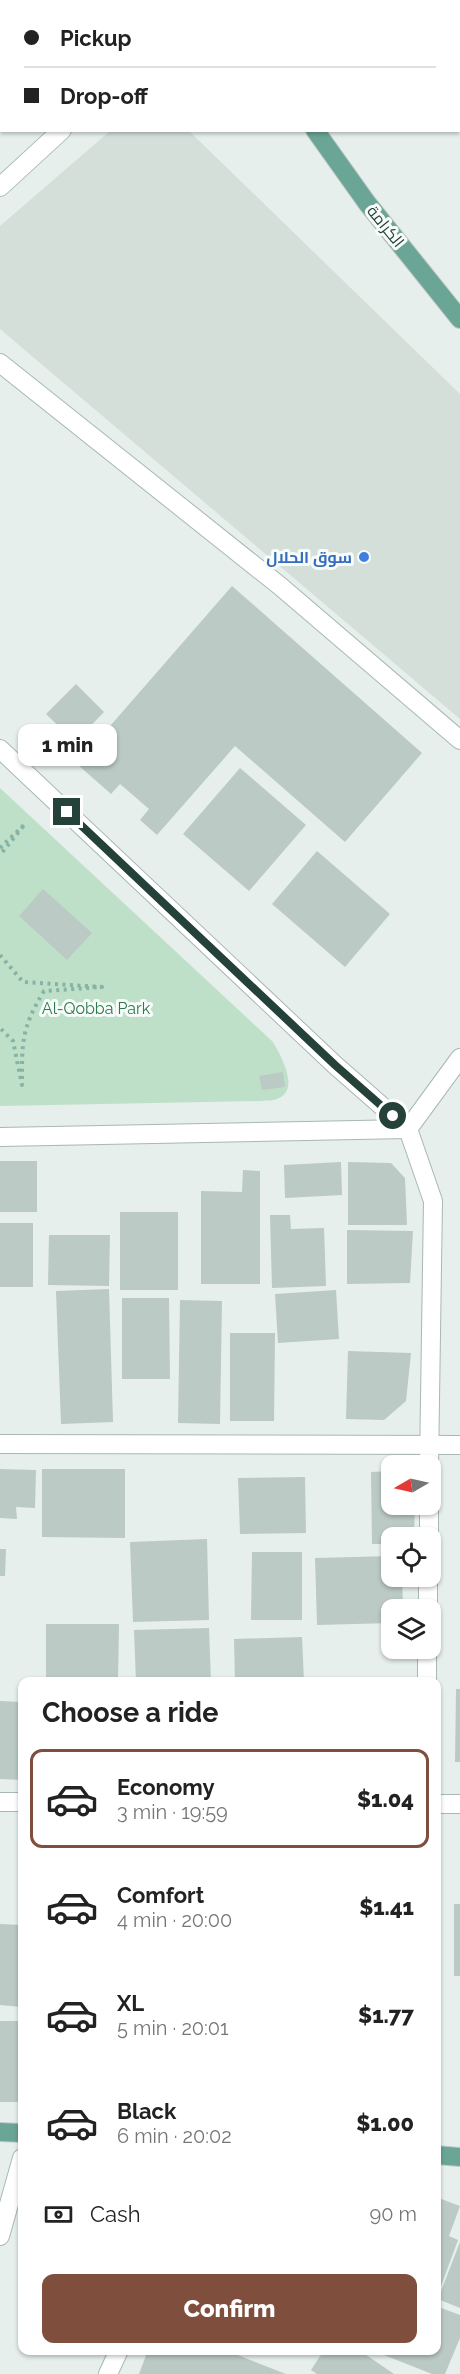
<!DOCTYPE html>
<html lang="en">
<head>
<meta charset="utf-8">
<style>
  :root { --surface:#fff; --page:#f6f6f6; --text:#222; --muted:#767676; --line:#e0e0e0; --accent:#804e3d }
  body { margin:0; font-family:Raleway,Cairo,sans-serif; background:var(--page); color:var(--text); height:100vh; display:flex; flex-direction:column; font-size:22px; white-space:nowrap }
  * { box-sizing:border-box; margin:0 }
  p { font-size:20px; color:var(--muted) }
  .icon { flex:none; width:33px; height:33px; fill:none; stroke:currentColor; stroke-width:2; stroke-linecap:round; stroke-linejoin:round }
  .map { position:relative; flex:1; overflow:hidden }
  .sheet { position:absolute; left:18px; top:1677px; width:423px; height:678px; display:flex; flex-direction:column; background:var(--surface); border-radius:12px; box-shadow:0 2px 4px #0004 }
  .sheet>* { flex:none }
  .banner { position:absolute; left:0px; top:0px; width:460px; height:132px; box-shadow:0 2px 4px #0004; display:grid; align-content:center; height:132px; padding:0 24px; background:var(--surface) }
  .needle { width:39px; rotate:261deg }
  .fabs { position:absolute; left:381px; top:1455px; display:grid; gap:12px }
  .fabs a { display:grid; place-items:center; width:60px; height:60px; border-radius:12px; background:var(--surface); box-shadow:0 2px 4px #0004; font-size:30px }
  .end { position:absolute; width:27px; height:27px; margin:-14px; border:8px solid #24423a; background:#fff; box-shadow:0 0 0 3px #fff }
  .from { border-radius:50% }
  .bubble { position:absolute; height:42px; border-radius:12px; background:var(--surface); box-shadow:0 2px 4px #0004; font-size:20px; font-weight:800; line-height:42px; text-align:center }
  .banner b { display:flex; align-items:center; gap:21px; height:57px; font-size:22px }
  .banner b+b { border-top:2px solid var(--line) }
  .banner i { width:15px; height:15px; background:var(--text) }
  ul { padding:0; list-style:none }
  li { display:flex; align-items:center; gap:18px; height:99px; margin:0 12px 9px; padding:0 12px; border:3px solid transparent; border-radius:12px }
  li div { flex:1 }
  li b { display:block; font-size:22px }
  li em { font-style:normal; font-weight:800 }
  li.selected { border-color:var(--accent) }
  li>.icon { width:54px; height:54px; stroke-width:1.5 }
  h2 { padding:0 24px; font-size:27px; line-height:72px }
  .pay { display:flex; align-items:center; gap:15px; height:66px; padding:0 24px; font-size:22px }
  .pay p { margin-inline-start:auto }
  .primary-button { display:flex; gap:12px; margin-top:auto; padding:12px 24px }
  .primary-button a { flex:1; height:69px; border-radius:12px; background:var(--accent); color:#fff; font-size:24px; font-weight:800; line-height:69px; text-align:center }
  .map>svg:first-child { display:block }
  .built { fill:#d4dfda }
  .green { fill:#bfe0c8 }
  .building { fill:#bbcac4 }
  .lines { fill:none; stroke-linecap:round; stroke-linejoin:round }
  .minor-casing { stroke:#a8b8b2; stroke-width:20 }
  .major-casing { stroke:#c2cac8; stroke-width:20 }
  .path { stroke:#86b3a5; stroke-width:4; stroke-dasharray:3 4.5; stroke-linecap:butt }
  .minor { stroke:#fff; stroke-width:18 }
  .major { stroke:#6aa596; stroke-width:18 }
  .route { stroke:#24423a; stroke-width:8 }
  .shop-dot { fill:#3f7fe0; stroke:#f7fbf9; stroke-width:2 }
  .labels { text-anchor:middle; stroke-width:6; stroke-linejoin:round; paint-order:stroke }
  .street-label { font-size:16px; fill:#24423a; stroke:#f7fbf9 }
  .shop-label { font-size:16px; font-weight:bold; fill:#366cbe; stroke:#f7fbf9; text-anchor:end }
  .park-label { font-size:16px; fill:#2d7a4b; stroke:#f7fbf9 }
</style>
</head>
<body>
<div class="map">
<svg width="460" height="2374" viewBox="0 0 460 2374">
  <rect width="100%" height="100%" fill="#e6efeb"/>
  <polygon class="built" points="110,131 189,131 460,394 460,719 0,329 0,226"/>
  <path class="green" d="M0,788L273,1042C281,1056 301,1090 277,1099C273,1101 267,1100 262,1101L0,1106Z"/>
  <g class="building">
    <polygon points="232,586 422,753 345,842 235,746 157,835 140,820 149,809 120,784 111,794 77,764"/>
    <polygon points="76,684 104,712 75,742 46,714"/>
    <polygon points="240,768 306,825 249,891 183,834"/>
    <polygon points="317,851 390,914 345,967 272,904"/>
    <polygon points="43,889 92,933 67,960 19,916"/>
    <polygon points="283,1072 285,1087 262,1090 259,1076"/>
    <rect x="0" y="1161" width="37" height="51"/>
    <polygon points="341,1162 342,1195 285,1198 284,1165"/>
    <polygon points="348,1162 391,1163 405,1178 407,1225 348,1225"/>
    <polygon points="243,1170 260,1171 260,1284 201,1284 201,1191 242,1192"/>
    <rect x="120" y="1212" width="58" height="78"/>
    <polygon points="270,1215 290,1215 291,1229 324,1228 326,1286 272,1288"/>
    <rect x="0" y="1223" width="33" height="64"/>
    <polygon points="347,1230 413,1231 410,1283 347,1284"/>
    <polygon points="49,1235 110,1235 109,1286 48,1285"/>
    <polygon points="109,1289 113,1422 61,1424 56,1291"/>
    <polygon points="336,1290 339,1339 278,1343 275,1294"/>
    <polygon points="122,1298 169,1298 170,1379 122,1379"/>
    <polygon points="180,1300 222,1301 220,1424 178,1423"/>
    <polygon points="230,1333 275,1333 274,1421 230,1421"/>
    <polygon points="348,1351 411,1353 406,1401 384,1420 346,1419"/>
    <polygon points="0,1469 36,1470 35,1508 16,1507 17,1519 0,1518"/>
    <polygon points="42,1469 125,1469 125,1538 42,1537"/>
    <polygon points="392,1471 392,1504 415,1504 414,1538 392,1538 392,1544 372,1544 371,1472"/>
    <polygon points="305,1477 306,1533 240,1534 238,1478"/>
    <polygon points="207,1539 209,1620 133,1622 130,1542"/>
    <polygon points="0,1549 6,1549 5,1576 0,1576"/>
    <polygon points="252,1552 302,1552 302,1620 251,1620"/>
    <polygon points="392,1556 392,1576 402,1576 403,1610 392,1610 392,1623 317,1625 315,1558"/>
    <polygon points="46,1624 119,1624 118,1682 46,1682"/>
    <polygon points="209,1628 211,1682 136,1682 134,1630"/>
    <polygon points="302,1637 304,1682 235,1682 234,1639"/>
    <polygon points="456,1689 460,1689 460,1762 455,1762"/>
    <polygon points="0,1701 22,1702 22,1780 0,1779"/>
    <rect x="454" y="1904" width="6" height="72"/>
    <polygon points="0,1924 22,1925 22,2007 0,2005"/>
    <rect x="0" y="2021" width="22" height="81"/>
    <polygon points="436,2197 460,2206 449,2236 458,2240 437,2297"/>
    <polygon points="460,2242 460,2308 438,2299"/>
    <polygon points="436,2306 460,2315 460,2338 445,2374 432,2374 374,2351 436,2350"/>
    <polygon points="148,2350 225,2350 286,2374 139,2374"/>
    <polygon points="324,2350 359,2350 394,2374 317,2374 311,2370"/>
  </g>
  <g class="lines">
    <g class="minor-casing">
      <g id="minor">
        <polyline points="51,0 52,2"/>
        <polyline points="0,187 62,130"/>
        <polyline points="0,363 280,586 460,740"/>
        <polyline points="0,749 335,1065 408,1129 433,1201 429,1466"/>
        <polyline points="408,1129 460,1058"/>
        <polyline points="0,1137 408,1129"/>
        <polyline points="0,1444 460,1445"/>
        <polyline points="429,1538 429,1504"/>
        <polyline points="428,1610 428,1576"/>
        <polyline points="427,1682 427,1648"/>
        <polyline points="0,1802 22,1802"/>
        <polyline points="436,1804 460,1804"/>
        <polyline points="0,2236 22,2158"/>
        <polyline points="108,2374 119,2350"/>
      </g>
    </g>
    <g class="major-casing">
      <g id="major">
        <polyline points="228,0 229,2"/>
        <polyline points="315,130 367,203 460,319"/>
        <polyline points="0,2132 22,2133"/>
        <polyline points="436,2155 460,2157"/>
      </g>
    </g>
    <g class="path">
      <polyline points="0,848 25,824 0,855"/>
      <path d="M0,955L23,982L102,987L44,991C21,1029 22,1042 22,1085L13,1041L0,1028"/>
    </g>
    <use href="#minor" class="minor"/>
    <use href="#major" class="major"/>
  </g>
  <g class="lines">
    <polyline class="route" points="67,812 335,1065 393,1116"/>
  </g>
  <circle class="shop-dot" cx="364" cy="557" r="6"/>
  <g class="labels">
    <g class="street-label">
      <text transform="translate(386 226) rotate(51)" y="6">الكرامة</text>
    </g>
    <g class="shop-label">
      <text x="352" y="563">سوق الحلال</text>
    </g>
    <g class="park-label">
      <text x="96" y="1014">Al-Qobba Park</text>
    </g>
  </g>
</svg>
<div class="fabs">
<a><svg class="needle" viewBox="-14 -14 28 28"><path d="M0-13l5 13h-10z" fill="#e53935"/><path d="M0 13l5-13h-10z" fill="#767676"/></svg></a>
<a><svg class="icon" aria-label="locate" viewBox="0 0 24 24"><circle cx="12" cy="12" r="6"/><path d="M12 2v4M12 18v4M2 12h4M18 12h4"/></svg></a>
<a><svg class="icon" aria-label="layers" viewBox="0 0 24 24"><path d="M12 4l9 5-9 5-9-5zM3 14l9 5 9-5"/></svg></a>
</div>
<i class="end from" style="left:393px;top:1116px"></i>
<i class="end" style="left:67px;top:812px"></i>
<div class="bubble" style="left:18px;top:724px;width:99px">1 min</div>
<div class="banner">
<b><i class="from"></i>Pickup</b>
<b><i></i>Drop-off</b>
</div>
<section class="sheet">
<h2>Choose a ride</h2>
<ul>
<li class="selected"><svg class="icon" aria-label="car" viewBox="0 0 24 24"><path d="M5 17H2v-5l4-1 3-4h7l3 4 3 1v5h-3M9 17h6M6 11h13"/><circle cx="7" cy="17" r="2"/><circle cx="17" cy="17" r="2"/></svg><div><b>Economy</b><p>3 min · 19:59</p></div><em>$1.04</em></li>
<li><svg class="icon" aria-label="car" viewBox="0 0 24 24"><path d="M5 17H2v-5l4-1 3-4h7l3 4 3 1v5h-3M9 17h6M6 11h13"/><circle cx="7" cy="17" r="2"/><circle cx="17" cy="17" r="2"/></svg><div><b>Comfort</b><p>4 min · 20:00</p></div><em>$1.41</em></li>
<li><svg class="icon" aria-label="car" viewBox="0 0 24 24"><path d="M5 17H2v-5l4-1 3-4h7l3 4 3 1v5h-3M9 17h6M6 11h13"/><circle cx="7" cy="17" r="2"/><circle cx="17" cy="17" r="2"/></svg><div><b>XL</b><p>5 min · 20:01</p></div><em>$1.77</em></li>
<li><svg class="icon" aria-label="car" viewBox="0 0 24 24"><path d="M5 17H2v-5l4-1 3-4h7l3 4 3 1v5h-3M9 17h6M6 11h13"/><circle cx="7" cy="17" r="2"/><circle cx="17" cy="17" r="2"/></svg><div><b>Black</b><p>6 min · 20:02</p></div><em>$1.00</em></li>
</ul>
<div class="pay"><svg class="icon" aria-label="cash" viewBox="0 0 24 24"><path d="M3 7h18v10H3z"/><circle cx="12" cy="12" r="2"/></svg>Cash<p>90 m</p></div>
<div class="primary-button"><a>Confirm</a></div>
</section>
</div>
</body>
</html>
